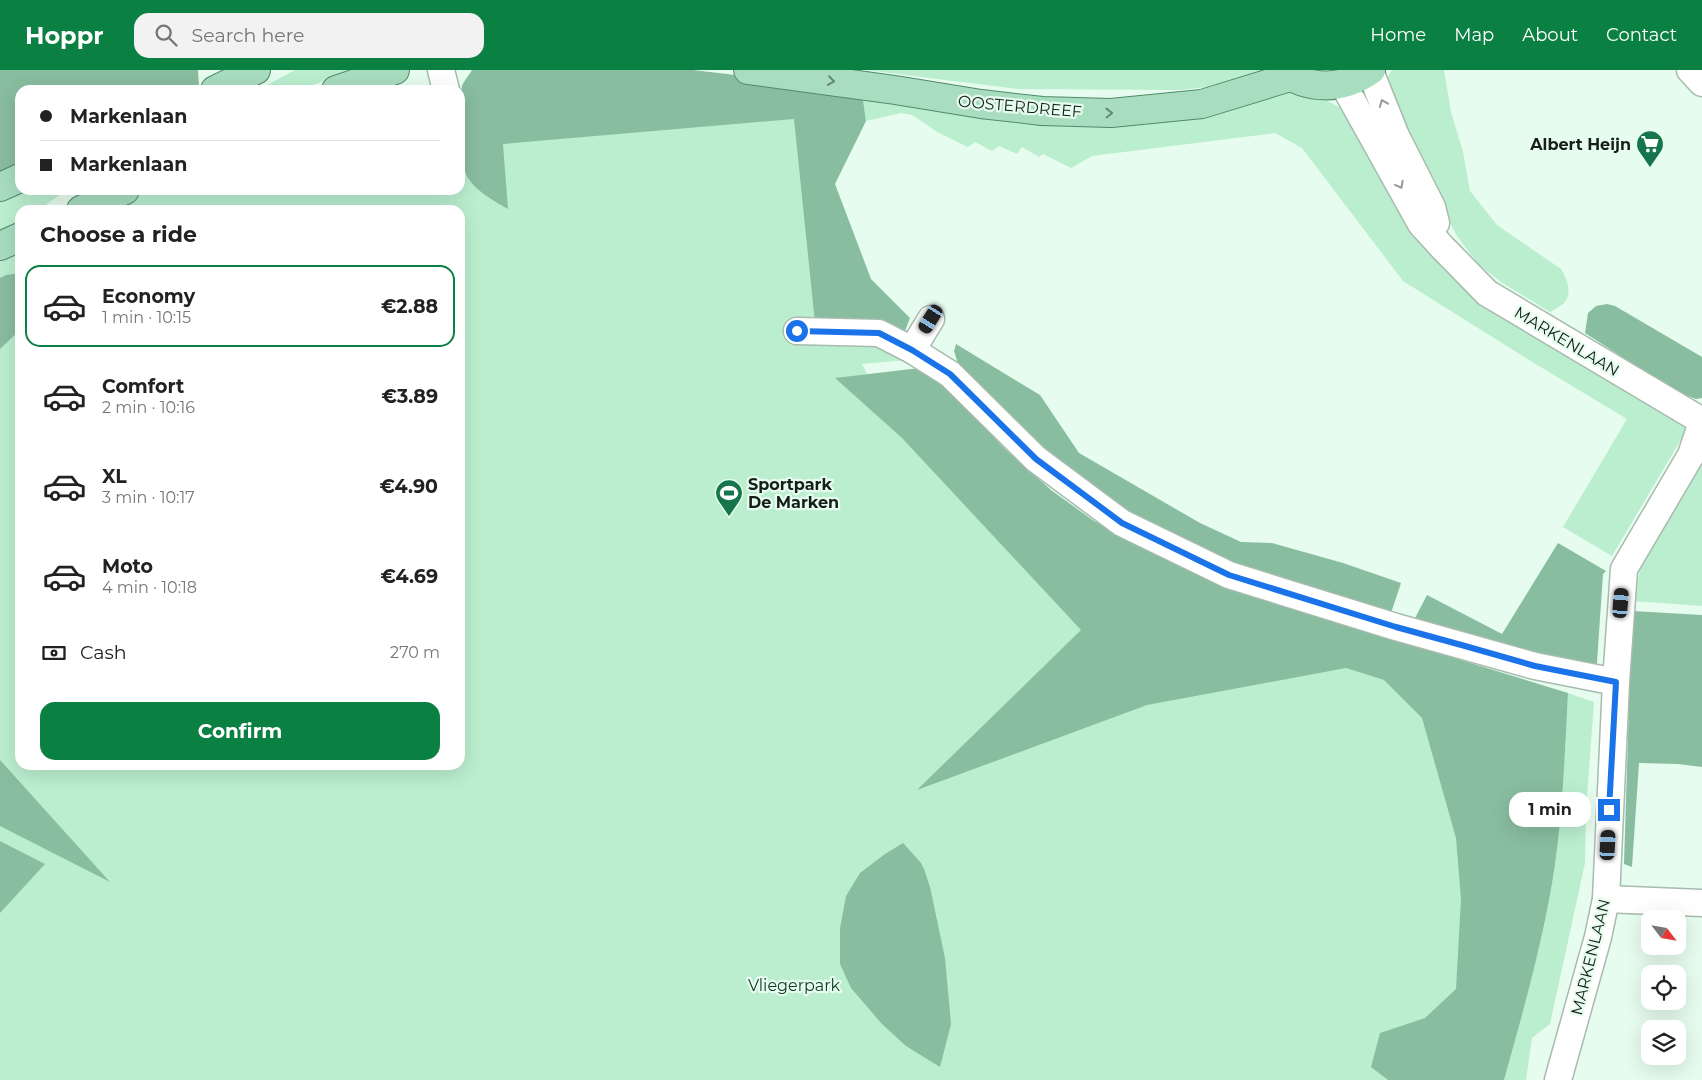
<!DOCTYPE html>
<html lang="en">
<head>
<meta charset="utf-8">
<style>
  :root { --surface:#fff; --page:#f2f2f2; --text:#222; --muted:#767676; --line:#e0e0e0; --accent:#0b8043 }
  body { margin:0; font-family:Montserrat,sans-serif; background:var(--page); color:var(--text); height:100vh; display:flex; flex-direction:column; font-size:19px; white-space:nowrap }
  * { box-sizing:border-box; margin:0 }
  p { font-size:16px; color:var(--muted) }
  .icon { flex:none; width:28px; height:28px; fill:none; stroke:currentColor; stroke-width:2; stroke-linecap:round; stroke-linejoin:round }
  .map { position:relative; flex:1; overflow:hidden }
  .side { position:absolute; left:15px; top:135px; width:450px; height:565px; display:flex; flex-direction:column; background:var(--surface); border-radius:15px; box-shadow:0 5px 20px #0002 }
  .side>* { flex:none }
  .guide { position:absolute; left:15px; top:15px; width:450px; height:110px; border-radius:15px; box-shadow:0 5px 20px #0002; display:grid; align-content:center; height:110px; padding:0 25px; background:var(--surface) }
  .needle { width:32px; rotate:121deg }
  .buttons { position:absolute; left:1641px; top:840px; display:grid; gap:10px }
  .buttons a { display:grid; place-items:center; width:45px; height:45px; border-radius:10px; background:var(--surface); box-shadow:0 5px 20px #0002; font-size:25px }
  .end { position:absolute; width:22px; height:22px; margin:-11px; border:6px solid #1a73e8; background:#fff; box-shadow:0 0 0 2px #fff }
  .from { border-radius:50% }
  .bubble { position:absolute; height:35px; border-radius:15px; background:var(--surface); box-shadow:0 5px 20px #0002; font-size:16px; font-weight:700; line-height:35px; text-align:center }
  .car { position:absolute; width:15px; height:30px; margin:-15px -8px; border-radius:6px; box-shadow:0 0 4px 1px #0007; background:linear-gradient(#222 24%,#8ab4d8 0 40%,#222 0 76%,#8ab4d8 0 86%,#222 0) }
  .guide b { display:flex; align-items:center; gap:18px; height:48px; font-size:19px }
  .guide b+b { border-top:1px solid var(--line) }
  .guide i { width:12px; height:12px; background:var(--text) }
  ul { padding:0; list-style:none }
  li { display:flex; align-items:center; gap:15px; height:82px; margin:0 10px 8px; padding:0 15px; border:2px solid transparent; border-radius:15px }
  li div { flex:1 }
  li b { display:block; font-size:19px }
  li em { font-style:normal; font-weight:700 }
  li.active { border-color:var(--accent) }
  li>.icon { width:45px; height:45px; stroke-width:1.5 }
  h2 { padding:0 25px; font-size:22px; line-height:60px }
  .pay { display:flex; align-items:center; gap:12px; height:55px; padding:0 25px; font-size:19px }
  .pay p { margin-inline-start:auto }
  .primary-button { display:flex; gap:10px; margin-top:auto; padding:10px 25px }
  .primary-button a { flex:1; height:58px; border-radius:15px; background:var(--accent); color:#fff; font-size:20px; font-weight:700; line-height:58px; text-align:center }
  header { display:flex; align-items:center; gap:30px; box-sizing:border-box; height:70px; padding:0 25px; background:var(--accent); color:#fff }
  header strong { font-size:24px }
  nav { display:flex; gap:28px; margin-inline-start:auto; font-size:18px }
  .search { width:350px; height:45px; background:var(--page); display:flex; align-items:center; gap:12px; box-sizing:border-box; padding:0 18px; border-radius:15px; color:var(--muted); font-size:19px }
  .map>svg:first-child { display:block }
  .green { fill:#bbeecf }
  .forest { fill:#89bd9f }
  .lines { fill:none; stroke-linecap:round; stroke-linejoin:round }
  .minor-casing { stroke:#a7bbaf; stroke-width:29 }
  .major-casing { stroke:#4f8b6a; stroke-width:30 }
  .minor { stroke:#fff; stroke-width:26 }
  .major { stroke:#a8ddc0; stroke-width:28 }
  .oneway { stroke:#668775 }
  .oneway2 { stroke:#969a98 }
  .route { stroke:#1a73e8; stroke-width:6 }
  .labels { text-anchor:middle; stroke-width:4.5; stroke-linejoin:round; paint-order:stroke }
  .street-label { font-size:16px; fill:#161e19; stroke:#e6fcee }
  .poi-label { font-size:16px; font-weight:bold; fill:#161e19; stroke:#e6fcee; text-anchor:end }
  .park-label { font-size:16px; fill:#103a25; stroke:#e6fcee }
</style>
</head>
<body>
<header>
<strong>Hoppr</strong>
<div class="search"><svg class="icon" aria-label="search" viewBox="0 0 24 24"><circle cx="10" cy="10" r="6"/><path d="M15 15l6 6"/></svg>Search here</div>
<nav><a>Home</a><a>Map</a><a>About</a><a>Contact</a></nav>
</header>
<div class="map">
<svg width="1702" height="1010" viewBox="0 0 1702 1010">
  <rect width="100%" height="100%" fill="#e6fcee"/>
  <g class="green">
    <polygon points="295,0 350,0 301,20 258,20"/>
    <polygon points="865,0 1262,0 1264,2 1219,16 1178,20 1018,19"/>
    <path d="M1392,0H1444L1451,42L1463,82L1470,121L1497,155L1561,199C1567,209 1573,223 1564,233C1560,237 1554,239 1550,242L1501,212L1478,194L1457,166L1423,101L1386,10Z"/>
    <polygon points="552,8 805,42 860,262 907,290 862,294 874,317 1152,610 1334,577 1443,619 1485,1010 0,1010 0,188 20,181 20,695 460,695 460,140 109,140 151,120 460,120 460,24"/>
    <polygon points="1284,20 1312,29 1325,30 1339,37 1349,51 1421,171 1443,199 1467,222 1689,356 1612,486 1563,457 1627,349 1529,290 1403,211 1302,78 1275,63 1092,86 1071,98 1043,84 1039,87 1022,77 1017,84 999,76 992,81 975,72 968,77 939,63 912,45 901,43 866,51 863,30 934,40"/>
    <polygon points="25,120 66,120 39,140 20,140 20,150 0,160 0,129"/>
    <polygon points="1702,390 1702,536 1633,531 1642,491"/>
    <path d="M1568,623L1594,632L1586,740L1585,793L1550,954L1532,968L1526,1010H1504C1524,939 1544,868 1555,795C1563,738 1565,680 1568,623Z"/>
  </g>
  <g class="forest">
    <polygon points="0,0 198,0 199,17 193,20 20,20 20,101 0,110"/>
    <path d="M472,0H693L752,7L863,30L866,51L835,114L871,209L910,248L905,261L877,251L815,253L794,49L503,74L508,139C494,131 477,122 468,108C460,95 458,32 462,16C464,11 469,5 472,0Z"/>
    <polygon points="20,203 20,260 0,279 0,208 6,205"/>
    <polygon points="1607,234 1615,236 1702,287 1702,328 1696,329 1677,322 1585,263 1588,243 1596,236"/>
    <polygon points="956,274 1040,325 1079,383 1200,453 1241,472 1272,473 1343,493 1401,513 1391,543 1238,495 1167,464 1123,437 1071,401 1018,356 959,297 954,281"/>
    <path d="M928,297L1005,379L1051,420L1094,451L1211,511L1265,530L1568,623C1565,680 1563,738 1555,795C1544,868 1524,939 1504,1010H1388L1371,997L1380,963L1425,948L1456,919L1461,829L1456,768L1422,648L1384,610L1346,598L1147,635L917,720L1081,560L902,368L835,308Z"/>
    <polygon points="1558,473 1606,501 1603,504 1596,607 1411,556 1427,525 1502,564"/>
    <polygon points="1632,541 1702,545 1702,697 1678,694 1639,693 1632,797 1624,794"/>
    <polygon points="0,690 110,812 0,756"/>
    <polygon points="0,771 45,794 0,843"/>
    <polygon points="903,773 921,793 924,799 930,817 945,888 951,954 940,997 906,976 882,954 851,918 840,894 840,858 846,826 860,803 885,784"/>
  </g>
  <g class="lines">
    <g class="minor-casing">
      <g id="minor">
        <polyline points="441,0 446,20"/>
        <polyline points="1690,0 1702,13"/>
        <polyline points="1370,1 1396,66 1432,137 1436,153"/>
        <polyline points="1343,14 1421,154 1443,178 1487,223 1702,351"/>
        <polyline points="797,261 879,263 912,280 950,304 1036,389 1122,453 1229,505 1396,557 1535,596 1616,612"/>
        <polyline points="912,280 931,249"/>
        <polyline points="1606,829 1702,833"/>
        <polyline points="1558,1010 1598,867 1606,829 1616,612 1624,499 1691,385 1702,352"/>
      </g>
    </g>
    <g class="major-casing">
      <g id="major">
        <polyline points="748,0 895,20 981,34 1042,41 1111,43 1202,34 1290,7"/>
        <path d="M1280,0C1308,20 1342,21 1371,0"/>
        <polyline points="215,20 256,0"/>
        <polyline points="336,20 395,0"/>
        <polyline points="0,117 20,108"/>
        <polyline points="81,140 125,120"/>
        <polyline points="0,176 20,167"/>
      </g>
    </g>
    <use href="#minor" class="minor"/>
    <use href="#major" class="major"/>
  </g>
  <defs><path id="oneway-chevron" d="M-2-3.5L2.5 0L-2 3.5" fill="none" stroke-width="1.6" stroke-linecap="round" stroke-linejoin="round" transform="scale(1.25)"/></defs>
  <g class="oneway">
    <use href="#oneway-chevron" transform="translate(831 11) rotate(8)"/>
    <use href="#oneway-chevron" transform="translate(1109 43) rotate(-1)"/>
  </g>
  <g class="oneway2">
    <use href="#oneway-chevron" transform="translate(1383 33) rotate(-112)"/>
    <use href="#oneway-chevron" transform="translate(1400 115) rotate(61)"/>
  </g>
  <g class="lines">
    <polyline class="route" points="797,261 879,263 912,280 950,304 1036,389 1122,453 1229,505 1396,557 1465,576 1535,596 1616,612 1609,740"/>
  </g>
  <defs>
    <g id="supermarket-pin" transform="scale(1.4375)"><path d="M0 17L-7.5 6A9.5 9.5 0 1 1 7.5 6Z" fill="#16754b" stroke="#e6fcee"/><path d="M-6-5.5h2.5l.6 2H6L4.5 2H-2.5L-4.4-4H-6ZM-1.5 3.2a1.3 1.3 0 1 0 .1 0ZM3 3.2a1.3 1.3 0 1 0 .1 0Z" fill="#fff"/></g>
    <g id="stadium-pin" transform="scale(1.4375)"><path d="M0 17L-7.5 6A9.5 9.5 0 1 1 7.5 6Z" fill="#16754b" stroke="#e6fcee"/><path d="M0-5a6.5 5 0 1 0 0 10a6.5 5 0 1 0 0-10ZM-3.5-1.8h7v3.6h-7Z" fill="#fff"/></g>
  </defs>
  <g fill-rule="evenodd">
    <use href="#supermarket-pin" x="1650" y="74"/>
    <use href="#stadium-pin" x="729" y="423"/>
  </g>
  <g class="labels">
    <g class="street-label">
      <text transform="translate(1020 36) rotate(5)" y="6">OOSTERDREEF</text>
      <text transform="translate(1567 271) rotate(31)" y="6">MARKENLAAN</text>
      <text transform="translate(1590 887) rotate(-76)" y="6">MARKENLAAN</text>
    </g>
    <g class="poi-label">
      <text x="1631" y="80">Albert Heijn</text>
      <text x="748" y="420" text-anchor="start">Sportpark<tspan x="748" dy="18">De Marken</tspan></text>
    </g>
    <g class="park-label">
      <text x="794" y="921">Vliegerpark</text>
    </g>
  </g>
</svg>
<div class="buttons">
<a><svg class="needle" viewBox="-14 -14 28 28"><path d="M0-13l5 13h-10z" fill="#e53935"/><path d="M0 13l5-13h-10z" fill="#767676"/></svg></a>
<a><svg class="icon" aria-label="locate" viewBox="0 0 24 24"><circle cx="12" cy="12" r="6"/><path d="M12 2v4M12 18v4M2 12h4M18 12h4"/></svg></a>
<a><svg class="icon" aria-label="layers" viewBox="0 0 24 24"><path d="M12 4l9 5-9 5-9-5zM3 14l9 5 9-5"/></svg></a>
</div>
<i class="end from" style="left:797px;top:261px"></i>
<i class="end" style="left:1609px;top:740px"></i>
<div class="bubble" style="left:1509px;top:722px;width:82px">1 min</div>
<i class="car" style="left:931px;top:249px;rotate:212deg"></i>
<i class="car" style="left:1621px;top:533px;rotate:5deg"></i>
<i class="car" style="left:1608px;top:775px;rotate:3deg"></i>
<div class="guide">
<b><i class="from"></i>Markenlaan</b>
<b><i></i>Markenlaan</b>
</div>
<section class="side">
<h2>Choose a ride</h2>
<ul>
<li class="active"><svg class="icon" aria-label="car" viewBox="0 0 24 24"><path d="M5 17H2v-5l4-1 3-4h7l3 4 3 1v5h-3M9 17h6M6 11h13"/><circle cx="7" cy="17" r="2"/><circle cx="17" cy="17" r="2"/></svg><div><b>Economy</b><p>1 min · 10:15</p></div><em>€2.88</em></li>
<li><svg class="icon" aria-label="car" viewBox="0 0 24 24"><path d="M5 17H2v-5l4-1 3-4h7l3 4 3 1v5h-3M9 17h6M6 11h13"/><circle cx="7" cy="17" r="2"/><circle cx="17" cy="17" r="2"/></svg><div><b>Comfort</b><p>2 min · 10:16</p></div><em>€3.89</em></li>
<li><svg class="icon" aria-label="car" viewBox="0 0 24 24"><path d="M5 17H2v-5l4-1 3-4h7l3 4 3 1v5h-3M9 17h6M6 11h13"/><circle cx="7" cy="17" r="2"/><circle cx="17" cy="17" r="2"/></svg><div><b>XL</b><p>3 min · 10:17</p></div><em>€4.90</em></li>
<li><svg class="icon" aria-label="car" viewBox="0 0 24 24"><path d="M5 17H2v-5l4-1 3-4h7l3 4 3 1v5h-3M9 17h6M6 11h13"/><circle cx="7" cy="17" r="2"/><circle cx="17" cy="17" r="2"/></svg><div><b>Moto</b><p>4 min · 10:18</p></div><em>€4.69</em></li>
</ul>
<div class="pay"><svg class="icon" aria-label="cash" viewBox="0 0 24 24"><path d="M3 7h18v10H3z"/><circle cx="12" cy="12" r="2"/></svg>Cash<p>270 m</p></div>
<div class="primary-button"><a>Confirm</a></div>
</section>
</div>
</body>
</html>
